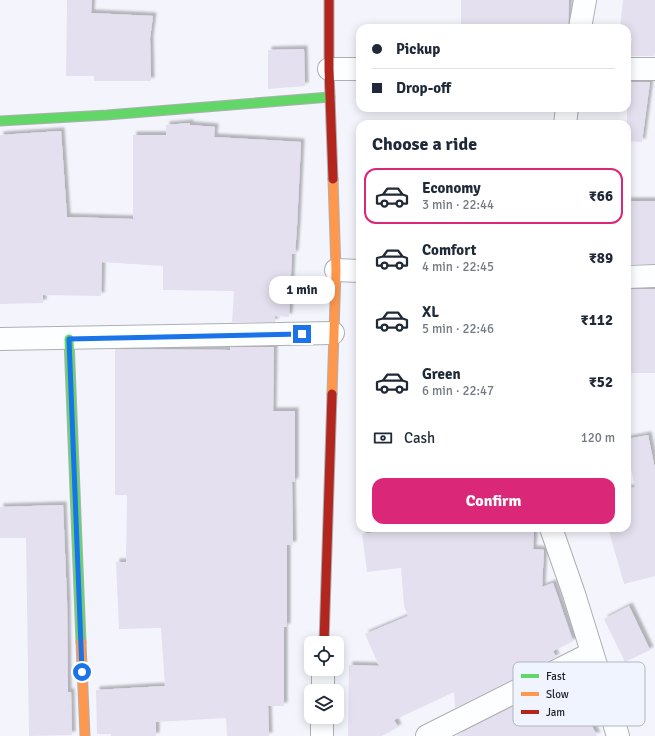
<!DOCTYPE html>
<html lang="en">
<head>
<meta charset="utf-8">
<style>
  :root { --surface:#fff; --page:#f2f2f3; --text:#1f2937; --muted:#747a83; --line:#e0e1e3; --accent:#db2777 }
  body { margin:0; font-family:Signika,sans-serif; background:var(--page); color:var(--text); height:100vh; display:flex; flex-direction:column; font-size:15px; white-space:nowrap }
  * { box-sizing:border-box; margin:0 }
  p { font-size:13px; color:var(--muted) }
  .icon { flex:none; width:22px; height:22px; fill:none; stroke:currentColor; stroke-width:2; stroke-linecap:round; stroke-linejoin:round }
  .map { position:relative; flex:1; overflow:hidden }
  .side { position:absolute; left:356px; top:120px; width:275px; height:412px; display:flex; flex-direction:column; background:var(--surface); border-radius:12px; box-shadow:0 2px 10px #0003 }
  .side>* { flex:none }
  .banner { position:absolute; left:356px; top:24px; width:275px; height:88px; border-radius:12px; box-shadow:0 2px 10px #0003; display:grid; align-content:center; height:88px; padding:0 16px; background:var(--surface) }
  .tools { position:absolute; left:304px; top:636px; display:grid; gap:8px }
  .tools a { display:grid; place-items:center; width:40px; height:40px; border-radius:8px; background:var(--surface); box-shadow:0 2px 10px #0003; font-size:20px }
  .end { position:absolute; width:18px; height:18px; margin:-9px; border:5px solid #1a73e8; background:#fff; box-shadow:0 0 0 2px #fff }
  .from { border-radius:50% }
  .bubble { position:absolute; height:28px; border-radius:12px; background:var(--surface); box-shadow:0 2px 10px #0003; font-size:13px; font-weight:700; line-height:28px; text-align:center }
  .banner b { display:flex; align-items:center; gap:14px; height:38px; font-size:15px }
  .banner b+b { border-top:1px solid var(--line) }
  .banner i { width:10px; height:10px; background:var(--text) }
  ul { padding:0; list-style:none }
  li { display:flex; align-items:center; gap:12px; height:56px; margin:0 8px 6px; padding:0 8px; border:2px solid transparent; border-radius:12px }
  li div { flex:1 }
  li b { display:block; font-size:15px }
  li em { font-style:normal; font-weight:700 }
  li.active { border-color:var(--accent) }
  li>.icon { width:36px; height:36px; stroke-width:1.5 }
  h2 { padding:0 16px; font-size:18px; line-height:48px }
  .pay { display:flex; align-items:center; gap:10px; height:44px; padding:0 16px; font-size:15px }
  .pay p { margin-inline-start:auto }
  .primary-button { display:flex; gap:8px; margin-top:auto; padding:8px 16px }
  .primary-button a { flex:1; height:46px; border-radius:12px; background:var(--accent); color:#fff; font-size:16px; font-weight:700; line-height:46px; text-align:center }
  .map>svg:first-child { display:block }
  .building { fill:#e4e0ef; filter:url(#shadow) }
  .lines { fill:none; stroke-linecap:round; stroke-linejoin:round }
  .street-casing { stroke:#aeafb3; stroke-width:24 }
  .fast-casing { stroke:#aeafb3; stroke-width:11 }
  .slow-casing { stroke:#aeafb3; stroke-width:11 }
  .jam-casing { stroke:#aeafb3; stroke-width:11 }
  .street { stroke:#fdfeff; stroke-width:22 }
  .fast { stroke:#63d668; stroke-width:9 }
  .slow { stroke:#ff974d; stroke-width:9 }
  .jam { stroke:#b3261e; stroke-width:9 }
  .route { stroke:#1a73e8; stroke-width:5 }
  .key { fill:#f0f4ff; stroke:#b2b6be; stroke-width:1 }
  .key-label { font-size:11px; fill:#232428 }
</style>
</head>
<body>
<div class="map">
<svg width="655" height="736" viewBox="0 0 655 736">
  <defs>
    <filter id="shadow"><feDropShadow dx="3.5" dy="-3.5" stdDeviation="1" flood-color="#0004"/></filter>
  </defs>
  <rect width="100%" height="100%" fill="#f4f5fc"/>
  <g class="building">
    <polygon points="67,0 92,0 91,13 153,16 150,39 151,81 94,81 94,76 66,76"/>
    <polygon points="461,0 569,0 568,28 461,28"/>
    <polygon points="623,0 655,0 655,48 654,56 629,56 632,38 627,38 627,28 620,28"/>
    <polygon points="304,49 305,86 268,89 268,50"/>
    <polygon points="627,82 650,82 642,142 627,141"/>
    <polygon points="190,123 190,125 215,127 214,137 301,142 297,226 295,254 292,254 289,317 275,316 275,322 232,322 234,291 163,290 163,266 102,262 101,296 43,295 43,303 0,304 0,135 61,131 67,217 133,219 133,135 166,135 166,125"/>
    <rect x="627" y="201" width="28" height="63"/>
    <rect x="627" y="289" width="28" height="84"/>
    <polygon points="230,347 274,347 273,411 295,411 295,482 292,482 293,545 287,545 287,627 284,627 284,706 268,706 269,736 227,736 226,718 156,722 156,736 111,736 111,734 97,734 96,690 165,686 161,628 119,629 116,562 126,562 127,495 115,495 115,349 230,350"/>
    <polygon points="648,435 655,469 655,576 624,584 608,528 627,528 627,489 635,487 627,450 627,439"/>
    <polygon points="63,505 67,600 68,692 71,692 72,735 29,736 26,538 0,538 0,507"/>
    <polygon points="406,528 534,528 533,549 544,550 542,587 553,583 573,641 553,651 556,657 455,708 454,692 394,720 398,727 382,736 348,736 349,665 379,666 365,634 408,616 404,606 401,568 367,572 362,534"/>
    <polygon points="629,606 650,650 625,662 604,619"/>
    <polygon points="567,679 597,736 457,736 457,735"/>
  </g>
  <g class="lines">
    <g class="street-casing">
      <g id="street">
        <polyline points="580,28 585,0"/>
        <polyline points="329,69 360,69"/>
        <polyline points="627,69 655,69"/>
        <polyline points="565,124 567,108"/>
        <polyline points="336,270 360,271"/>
        <polyline points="627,277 655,276"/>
        <polyline points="0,339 333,333"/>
        <polyline points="551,528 574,594 618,736"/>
        <polyline points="323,691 323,669"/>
        <polyline points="322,736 322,717"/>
        <polyline points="427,736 592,653"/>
      </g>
    </g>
    <g class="fast-casing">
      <g id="fast">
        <polyline points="0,121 107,115 330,97"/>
        <polyline points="69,339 81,642"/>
      </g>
    </g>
    <g class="slow-casing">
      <g id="slow">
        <polyline points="332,394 336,270 333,179"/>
        <polyline points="81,642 85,736"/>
      </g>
    </g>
    <g class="jam-casing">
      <g id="jam">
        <polyline points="329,0 329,69 333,179"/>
        <polyline points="324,643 332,394"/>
      </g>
    </g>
    <use href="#street" class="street"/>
    <use href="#fast" class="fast"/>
    <use href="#slow" class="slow"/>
    <use href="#jam" class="jam"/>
  </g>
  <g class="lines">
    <polyline class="route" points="82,672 69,339 302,334"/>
  </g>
  <rect x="513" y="662" width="132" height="64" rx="6" class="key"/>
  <rect x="521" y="674" width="18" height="4" fill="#63d668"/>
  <rect x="521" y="692" width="18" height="4" fill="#ff974d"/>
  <rect x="521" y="710" width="18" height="4" fill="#b3261e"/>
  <g class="key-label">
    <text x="546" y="680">Fast</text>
    <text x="546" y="698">Slow</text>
    <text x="546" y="716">Jam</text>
  </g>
</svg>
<div class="tools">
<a><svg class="icon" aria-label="locate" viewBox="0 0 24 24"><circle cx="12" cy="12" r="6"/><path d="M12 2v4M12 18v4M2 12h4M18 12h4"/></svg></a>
<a><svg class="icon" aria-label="layers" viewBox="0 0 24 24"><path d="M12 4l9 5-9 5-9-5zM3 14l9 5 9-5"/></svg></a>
</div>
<i class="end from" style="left:82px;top:672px"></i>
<i class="end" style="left:302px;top:334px"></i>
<div class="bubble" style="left:269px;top:276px;width:66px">1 min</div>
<div class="banner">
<b><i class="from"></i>Pickup</b>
<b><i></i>Drop-off</b>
</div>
<section class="side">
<h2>Choose a ride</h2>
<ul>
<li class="active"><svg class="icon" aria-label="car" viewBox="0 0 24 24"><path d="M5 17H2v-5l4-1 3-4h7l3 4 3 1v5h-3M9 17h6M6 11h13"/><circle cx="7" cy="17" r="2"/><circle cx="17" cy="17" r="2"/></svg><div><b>Economy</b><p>3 min · 22:44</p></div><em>₹66</em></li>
<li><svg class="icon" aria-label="car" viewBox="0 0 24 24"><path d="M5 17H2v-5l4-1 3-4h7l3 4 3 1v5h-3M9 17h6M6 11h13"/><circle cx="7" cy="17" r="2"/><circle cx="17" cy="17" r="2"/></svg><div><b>Comfort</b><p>4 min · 22:45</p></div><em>₹89</em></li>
<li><svg class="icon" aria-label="car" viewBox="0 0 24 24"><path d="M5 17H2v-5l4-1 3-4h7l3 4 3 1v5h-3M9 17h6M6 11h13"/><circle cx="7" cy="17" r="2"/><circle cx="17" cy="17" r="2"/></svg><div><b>XL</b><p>5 min · 22:46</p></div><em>₹112</em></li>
<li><svg class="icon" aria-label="car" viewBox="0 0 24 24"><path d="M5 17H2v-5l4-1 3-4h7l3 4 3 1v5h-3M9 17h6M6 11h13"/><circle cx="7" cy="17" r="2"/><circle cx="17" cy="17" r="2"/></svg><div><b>Green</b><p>6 min · 22:47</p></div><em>₹52</em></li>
</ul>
<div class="pay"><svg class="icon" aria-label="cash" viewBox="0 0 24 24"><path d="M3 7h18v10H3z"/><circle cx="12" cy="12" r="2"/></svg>Cash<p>120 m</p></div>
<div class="primary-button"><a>Confirm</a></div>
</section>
</div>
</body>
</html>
